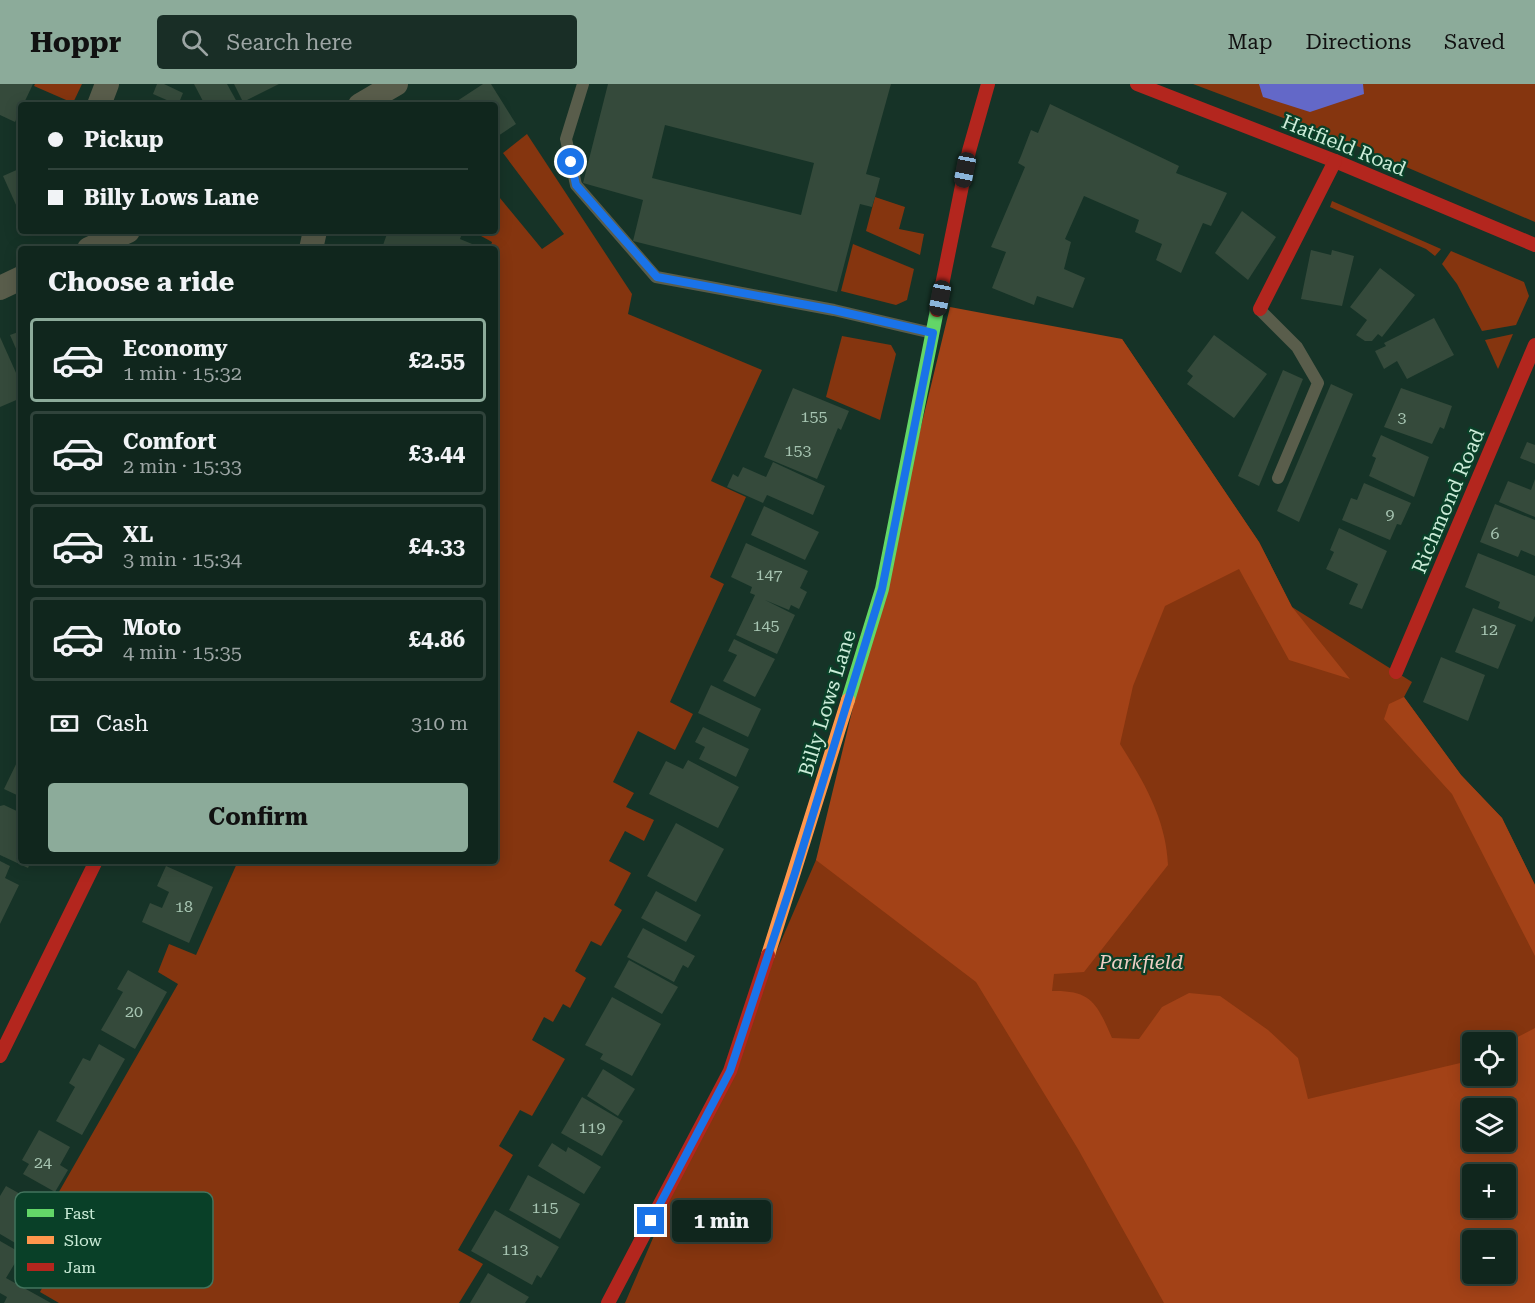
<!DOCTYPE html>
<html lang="en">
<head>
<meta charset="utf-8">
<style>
  :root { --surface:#10261d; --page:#192e26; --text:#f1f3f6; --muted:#9ca5a4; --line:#30433b; --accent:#8cab9a }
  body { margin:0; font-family:"Roboto Serif",serif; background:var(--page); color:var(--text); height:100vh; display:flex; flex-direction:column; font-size:22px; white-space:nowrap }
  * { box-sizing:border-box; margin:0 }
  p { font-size:20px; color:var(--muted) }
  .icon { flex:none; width:33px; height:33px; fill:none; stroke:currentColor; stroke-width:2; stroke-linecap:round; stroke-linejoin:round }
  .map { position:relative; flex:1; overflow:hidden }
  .details { position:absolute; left:18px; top:162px; width:480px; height:618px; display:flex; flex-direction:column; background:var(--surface); border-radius:6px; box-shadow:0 3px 15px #0003,0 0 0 2px var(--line) }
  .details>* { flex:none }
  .hud { position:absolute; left:18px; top:18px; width:480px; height:132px; border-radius:6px; box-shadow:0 3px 15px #0003,0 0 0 2px var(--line); display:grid; align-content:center; height:132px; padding:0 30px; background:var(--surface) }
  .fabs { position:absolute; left:1462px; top:948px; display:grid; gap:12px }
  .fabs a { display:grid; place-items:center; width:54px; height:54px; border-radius:6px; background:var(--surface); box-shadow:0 3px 15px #0003,0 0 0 2px var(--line); font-size:30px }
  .end { position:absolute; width:27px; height:27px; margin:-14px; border:8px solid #1a73e8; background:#fff; box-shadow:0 0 0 3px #fff }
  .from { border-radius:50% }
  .bubble { position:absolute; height:42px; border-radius:6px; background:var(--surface); box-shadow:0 3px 15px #0003,0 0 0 2px var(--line); font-size:20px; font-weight:700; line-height:42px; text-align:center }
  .car { position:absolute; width:18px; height:36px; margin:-18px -9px; border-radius:8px; box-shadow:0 0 4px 2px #0007; background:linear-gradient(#222 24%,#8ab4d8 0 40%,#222 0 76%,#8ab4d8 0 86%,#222 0) }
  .hud b { display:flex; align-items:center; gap:21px; height:57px; font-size:22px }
  .hud b+b { border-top:2px solid var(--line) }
  .hud i { width:15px; height:15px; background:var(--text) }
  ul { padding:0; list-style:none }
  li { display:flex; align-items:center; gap:18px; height:84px; margin:0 12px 9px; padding:0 18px; border:3px solid var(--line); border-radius:6px }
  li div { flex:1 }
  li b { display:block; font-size:22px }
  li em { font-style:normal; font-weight:700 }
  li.selected { border-color:var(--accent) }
  li>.icon { width:54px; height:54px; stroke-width:1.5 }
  h2 { padding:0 30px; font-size:27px; line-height:72px }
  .pay { display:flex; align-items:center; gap:15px; height:66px; padding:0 30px; font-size:22px }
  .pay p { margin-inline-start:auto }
  .cta { display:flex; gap:12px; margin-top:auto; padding:12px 30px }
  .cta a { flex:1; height:69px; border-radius:6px; background:var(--accent); color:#111; font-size:24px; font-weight:700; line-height:69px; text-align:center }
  header { display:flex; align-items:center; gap:36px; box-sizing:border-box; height:84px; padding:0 30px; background:var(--accent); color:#111 }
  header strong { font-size:28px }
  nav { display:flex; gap:33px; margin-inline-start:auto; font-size:21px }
  .search { width:420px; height:54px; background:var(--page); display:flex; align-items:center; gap:15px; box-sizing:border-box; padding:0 21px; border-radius:6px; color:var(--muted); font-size:22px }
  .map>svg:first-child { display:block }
  .green { fill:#85350f; fill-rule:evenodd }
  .forest { fill:#a34217; fill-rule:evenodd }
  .water { fill:#6368c8 }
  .building { fill:#354a3b; fill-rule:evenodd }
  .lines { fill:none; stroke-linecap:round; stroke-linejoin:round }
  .lane { stroke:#595d4b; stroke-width:12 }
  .street { stroke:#595d4b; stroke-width:24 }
  .fast { stroke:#63d668; stroke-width:14 }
  .slow { stroke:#ff974d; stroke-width:14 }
  .jam { stroke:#b3261e; stroke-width:14 }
  .route { stroke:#1a73e8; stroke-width:8 }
  .labels { text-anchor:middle; stroke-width:4.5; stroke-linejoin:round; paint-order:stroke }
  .number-label { font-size:16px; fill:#a6c4b1 }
  .street-label { font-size:20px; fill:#cbecd8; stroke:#094028 }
  .park-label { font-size:20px; font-style:italic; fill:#eecec4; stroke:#094028 }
  .key { fill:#094028; stroke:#43745d; stroke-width:1.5 }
  .key-label { font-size:16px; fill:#cbecd8 }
</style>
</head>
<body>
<header>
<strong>Hoppr</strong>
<div class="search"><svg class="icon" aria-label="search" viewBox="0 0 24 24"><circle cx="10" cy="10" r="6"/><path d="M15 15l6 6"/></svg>Search here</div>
<nav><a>Map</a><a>Directions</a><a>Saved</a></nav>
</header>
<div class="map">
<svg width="1535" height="1219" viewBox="0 0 1535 1219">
  <rect width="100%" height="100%" fill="#163327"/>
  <g class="green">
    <polygon points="35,0 82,0 73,19 34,2"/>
    <polygon points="1193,0 1535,0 1535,138 1350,59"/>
    <polygon points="527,50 632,210 628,230 762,286 711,397 746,413 710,493 724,500 670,618 693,630 675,666 638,647 613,698 634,709 626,723 654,736 644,757 625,747 609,777 631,789 614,821 622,826 601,862 591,857 575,887 586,894 570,924 563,920 553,938 544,933 532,956 565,975 532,1032 520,1026 499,1062 513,1071 458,1166 483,1180 459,1219 59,1219 40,1208 50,1189 39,1182 71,1122 56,1113 178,900 158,888 169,860 196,871 238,777 495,777 495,165 490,165 492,158 472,147 495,147 495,108 542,165 564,150 503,69"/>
    <polygon points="875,113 905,123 899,145 924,150 920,171 866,147"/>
    <polygon points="1332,117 1441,165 1435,172 1426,165 1330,123"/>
    <polygon points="853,160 914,185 907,216 896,221 841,207"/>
    <polygon points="1451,167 1524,198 1529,212 1516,241 1482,247 1457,200 1442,180"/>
    <polygon points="1513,250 1498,285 1485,256"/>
    <polygon points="842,252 891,261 896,270 880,336 826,313"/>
    <path d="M1122,255L1259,458L1292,523L1412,598L1404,613L1461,691L1502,734L1535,801V1219H625L816,776ZM1473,958H1506V992H1473ZM1473,1024H1506V1058H1473ZM1473,1090H1506V1124H1473ZM1473,1156H1506V1190H1473Z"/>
  </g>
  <g class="forest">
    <path d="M950,223L1122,255L1259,458L1292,523L1350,595L1289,576L1239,485L1165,522L1133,602L1120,660C1144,698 1166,735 1168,781L1084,888L1054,890L1052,907C1092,906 1097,920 1112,954L1139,955L1162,923L1189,909L1220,912L1268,946L1298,974L1308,1015L1473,976V992H1506V959L1535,944V1219H1164L1078,1065L976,898L816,776ZM1473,1024H1506V1058H1473ZM1473,1090H1506V1124H1473ZM1473,1156H1506V1190H1473Z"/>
    <polygon points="1404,613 1461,691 1502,734 1535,801 1535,872 1452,710 1384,635 1389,620"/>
  </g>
  <polygon class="water" points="1259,0 1363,0 1364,10 1310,28 1263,13"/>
  <g class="building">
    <polygon points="0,0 33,0 15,38 0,31"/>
    <polygon points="157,0 164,0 183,9 178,21 153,10"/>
    <polygon points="194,0 227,0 237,18 231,21 205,21"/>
    <polygon points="234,0 279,0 243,18"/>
    <polygon points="483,0 491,0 516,40 495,54 495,21 451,21"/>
    <path d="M608,0H891L866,90L880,94L875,113L872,123L860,120L837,208L633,157L643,116L583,99ZM665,41L814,79L801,131L652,94Z"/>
    <polygon points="1050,20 1179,82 1176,89 1227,109 1211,142 1203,139 1181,189 1156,176 1162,160 1135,148 1139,136 1084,112 1065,155 1071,158 1064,185 1085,194 1073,224 1037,212 1034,221 992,204 1006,168 991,163 1025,83 1018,79 1021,72 1031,46 1038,49"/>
    <polygon points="21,84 21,132 3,92"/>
    <polygon points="1242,127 1276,153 1248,196 1215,169"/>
    <polygon points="388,147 463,147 460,155 477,162 476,165 385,165 382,164"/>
    <polygon points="1311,166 1331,171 1332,166 1354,172 1342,222 1301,215"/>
    <polygon points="1380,184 1415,211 1382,253 1378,250 1372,257 1365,257 1356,251 1367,236 1350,223"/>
    <polygon points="1434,234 1454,271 1407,295 1397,277 1384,285 1375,267 1386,262 1384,259"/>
    <polygon points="21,247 21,276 10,251"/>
    <polygon points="1214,251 1267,290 1234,334 1187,300 1193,292 1187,287"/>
    <polygon points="0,253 21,300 21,314 0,323"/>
    <polygon points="1283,286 1303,295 1259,402 1238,392"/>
    <polygon points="1331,300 1353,310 1299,438 1277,427"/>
    <polygon points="793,304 849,327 841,346 838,344 817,395 764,373"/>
    <polygon points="1401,304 1452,322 1444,345 1440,343 1432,360 1384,343"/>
    <polygon points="1381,351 1429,373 1414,413 1369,392 1376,374 1372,372"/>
    <polygon points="1527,358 1535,361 1535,380 1520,374"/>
    <polygon points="773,378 825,402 813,431 767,411 763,419 727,403 733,390 738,393 743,383 766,393"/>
    <polygon points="1535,395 1535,433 1499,418 1508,397 1531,406"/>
    <polygon points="1364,399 1411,419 1401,441 1397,440 1390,456 1342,436 1351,414 1357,416"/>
    <polygon points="1495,420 1535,436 1535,472 1521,466 1518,473 1480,458"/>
    <polygon points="764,422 819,448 805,476 751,451"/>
    <polygon points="1339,444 1387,467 1362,525 1349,520 1358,500 1326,485 1334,468 1330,466"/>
    <polygon points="746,459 808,487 800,504 807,508 799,525 791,521 789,526 765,516 795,531 777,570 736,551 755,511 750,509 752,503 731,493"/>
    <polygon points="1478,469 1535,492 1535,532 1532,538 1498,524 1500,518 1465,503"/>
    <polygon points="1473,524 1516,541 1498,585 1455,568"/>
    <polygon points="734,555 775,575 755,613 723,597 737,571 728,567"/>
    <polygon points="1441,573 1485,591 1468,637 1423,618"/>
    <polygon points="711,601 761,625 748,653 698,629"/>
    <polygon points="703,643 749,665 736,693 699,675 705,663 695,658"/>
    <polygon points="21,670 21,713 4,705"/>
    <polygon points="688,676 739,703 718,744 649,710 666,677 683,685"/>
    <polygon points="4,721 21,729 21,777 31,777 28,784 0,771 0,722"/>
    <polygon points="676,739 724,765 696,818 647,792"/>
    <polygon points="0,777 10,782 5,794 19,801 0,840"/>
    <polygon points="166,782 213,803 189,859 142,838 150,819 162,824 169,808 157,802"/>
    <polygon points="656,807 701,831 686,858 641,834"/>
    <polygon points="643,844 695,872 688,884 683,881 674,898 627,873"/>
    <polygon points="629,876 678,903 662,930 614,903"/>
    <polygon points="128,886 167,908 135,965 101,946 123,908 117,905"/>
    <polygon points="612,913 661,940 632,992 600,975 603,970 585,961"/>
    <polygon points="99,960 125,975 82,1051 56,1037 75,1003 69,999 83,974 90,977"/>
    <polygon points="603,985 635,1005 618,1032 587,1012"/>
    <polygon points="582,1013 623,1037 602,1072 561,1049"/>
    <polygon points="39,1046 70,1063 60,1081 68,1086 55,1108 23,1090 29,1080 22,1076"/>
    <polygon points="552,1059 566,1068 568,1063 601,1083 584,1110 538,1082"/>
    <polygon points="528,1091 580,1120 560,1155 509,1126"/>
    <polygon points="6,1102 47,1125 32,1153 36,1155 29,1167 0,1150 0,1112"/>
    <polygon points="495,1126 559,1163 541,1194 537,1191 532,1201 471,1167"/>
    <polygon points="0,1157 21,1169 6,1194 51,1219 4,1219 7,1213 0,1209"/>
    <polygon points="488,1189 529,1213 525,1219 470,1219"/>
  </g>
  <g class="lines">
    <g class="lane">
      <polyline points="583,0 566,55 576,101 656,193 834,226 932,249"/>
      <polyline points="1260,226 1297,263 1318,299 1278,394"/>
    </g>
    <g class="street">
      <polyline points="99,21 107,0"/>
      <polyline points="360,21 396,0"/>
      <polyline points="89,165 128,147"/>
      <polyline points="311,165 315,147"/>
      <polyline points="0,204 21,194"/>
    </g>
    <polyline class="fast" points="848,616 882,505 937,226"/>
    <polyline class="slow" points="768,871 848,616"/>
    <g class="jam">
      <polyline points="1137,0 1335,77 1535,161"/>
      <polyline points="1260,225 1335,77"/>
      <polyline points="937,226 969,67 988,0"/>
      <polyline points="1396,588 1535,261"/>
      <polyline points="0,972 96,777"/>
      <polyline points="608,1219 730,987 768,871"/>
    </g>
  </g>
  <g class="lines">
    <polyline class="route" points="571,78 576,101 657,193 834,226 933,249 882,505 795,789 730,987 651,1137"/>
  </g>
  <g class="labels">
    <g class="number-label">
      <text x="814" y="338">155</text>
      <text x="1402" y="339">3</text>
      <text x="798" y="372">153</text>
      <text x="1390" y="436">9</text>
      <text x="1495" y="455">6</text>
      <text x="769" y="496">147</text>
      <text x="766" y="547">145</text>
      <text x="1489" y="551">12</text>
      <text x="184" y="828">18</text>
      <text x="134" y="933">20</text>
      <text x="592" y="1049">119</text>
      <text x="43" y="1084">24</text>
      <text x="545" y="1129">115</text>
      <text x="515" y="1171">113</text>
    </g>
    <g class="street-label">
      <text transform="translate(1344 61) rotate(22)" y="7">Hatfield Road</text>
      <text transform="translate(1448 417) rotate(-67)" y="7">Richmond Road</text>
      <text transform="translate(827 619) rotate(-73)" y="7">Billy Lows Lane</text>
    </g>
    <g class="park-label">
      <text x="1141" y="885">Parkfield</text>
    </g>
  </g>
  <rect x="15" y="1108" width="198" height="96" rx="9" class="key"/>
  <rect x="27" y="1125" width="27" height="8" fill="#63d668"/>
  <rect x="27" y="1152" width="27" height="8" fill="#ff974d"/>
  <rect x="27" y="1179" width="27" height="8" fill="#b3261e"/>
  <g class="key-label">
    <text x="64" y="1135">Fast</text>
    <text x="64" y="1162">Slow</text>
    <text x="64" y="1189">Jam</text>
  </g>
</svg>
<div class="fabs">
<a><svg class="icon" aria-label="locate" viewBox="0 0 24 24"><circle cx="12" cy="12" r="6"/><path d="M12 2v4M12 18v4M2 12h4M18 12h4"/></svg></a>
<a><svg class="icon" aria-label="layers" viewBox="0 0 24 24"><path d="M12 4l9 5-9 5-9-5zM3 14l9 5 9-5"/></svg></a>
<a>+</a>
<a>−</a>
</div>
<i class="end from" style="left:571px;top:78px"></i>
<i class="end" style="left:651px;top:1137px"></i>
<div class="bubble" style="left:672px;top:1116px;width:99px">1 min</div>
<i class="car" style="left:965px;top:86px;rotate:191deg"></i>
<i class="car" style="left:940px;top:214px;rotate:191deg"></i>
<div class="hud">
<b><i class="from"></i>Pickup</b>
<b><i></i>Billy Lows Lane</b>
</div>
<section class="details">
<h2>Choose a ride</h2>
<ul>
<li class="selected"><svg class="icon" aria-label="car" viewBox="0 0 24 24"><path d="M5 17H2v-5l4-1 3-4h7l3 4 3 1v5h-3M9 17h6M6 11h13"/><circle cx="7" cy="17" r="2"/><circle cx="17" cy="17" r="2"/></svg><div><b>Economy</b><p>1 min · 15:32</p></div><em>£2.55</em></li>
<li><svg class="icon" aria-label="car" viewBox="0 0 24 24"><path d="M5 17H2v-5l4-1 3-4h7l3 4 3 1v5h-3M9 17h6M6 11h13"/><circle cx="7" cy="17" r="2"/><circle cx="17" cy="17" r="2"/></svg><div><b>Comfort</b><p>2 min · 15:33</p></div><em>£3.44</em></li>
<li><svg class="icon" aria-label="car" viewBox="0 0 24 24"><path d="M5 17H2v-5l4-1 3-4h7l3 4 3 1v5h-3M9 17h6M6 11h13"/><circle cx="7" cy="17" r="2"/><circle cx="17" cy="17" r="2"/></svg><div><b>XL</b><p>3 min · 15:34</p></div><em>£4.33</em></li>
<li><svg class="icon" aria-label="car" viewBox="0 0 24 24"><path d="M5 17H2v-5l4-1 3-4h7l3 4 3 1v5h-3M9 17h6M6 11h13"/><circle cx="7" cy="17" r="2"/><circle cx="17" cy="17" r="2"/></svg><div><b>Moto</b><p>4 min · 15:35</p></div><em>£4.86</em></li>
</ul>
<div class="pay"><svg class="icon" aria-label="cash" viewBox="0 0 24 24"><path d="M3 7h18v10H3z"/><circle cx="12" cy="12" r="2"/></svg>Cash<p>310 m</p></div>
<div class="cta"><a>Confirm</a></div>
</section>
</div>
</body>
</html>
